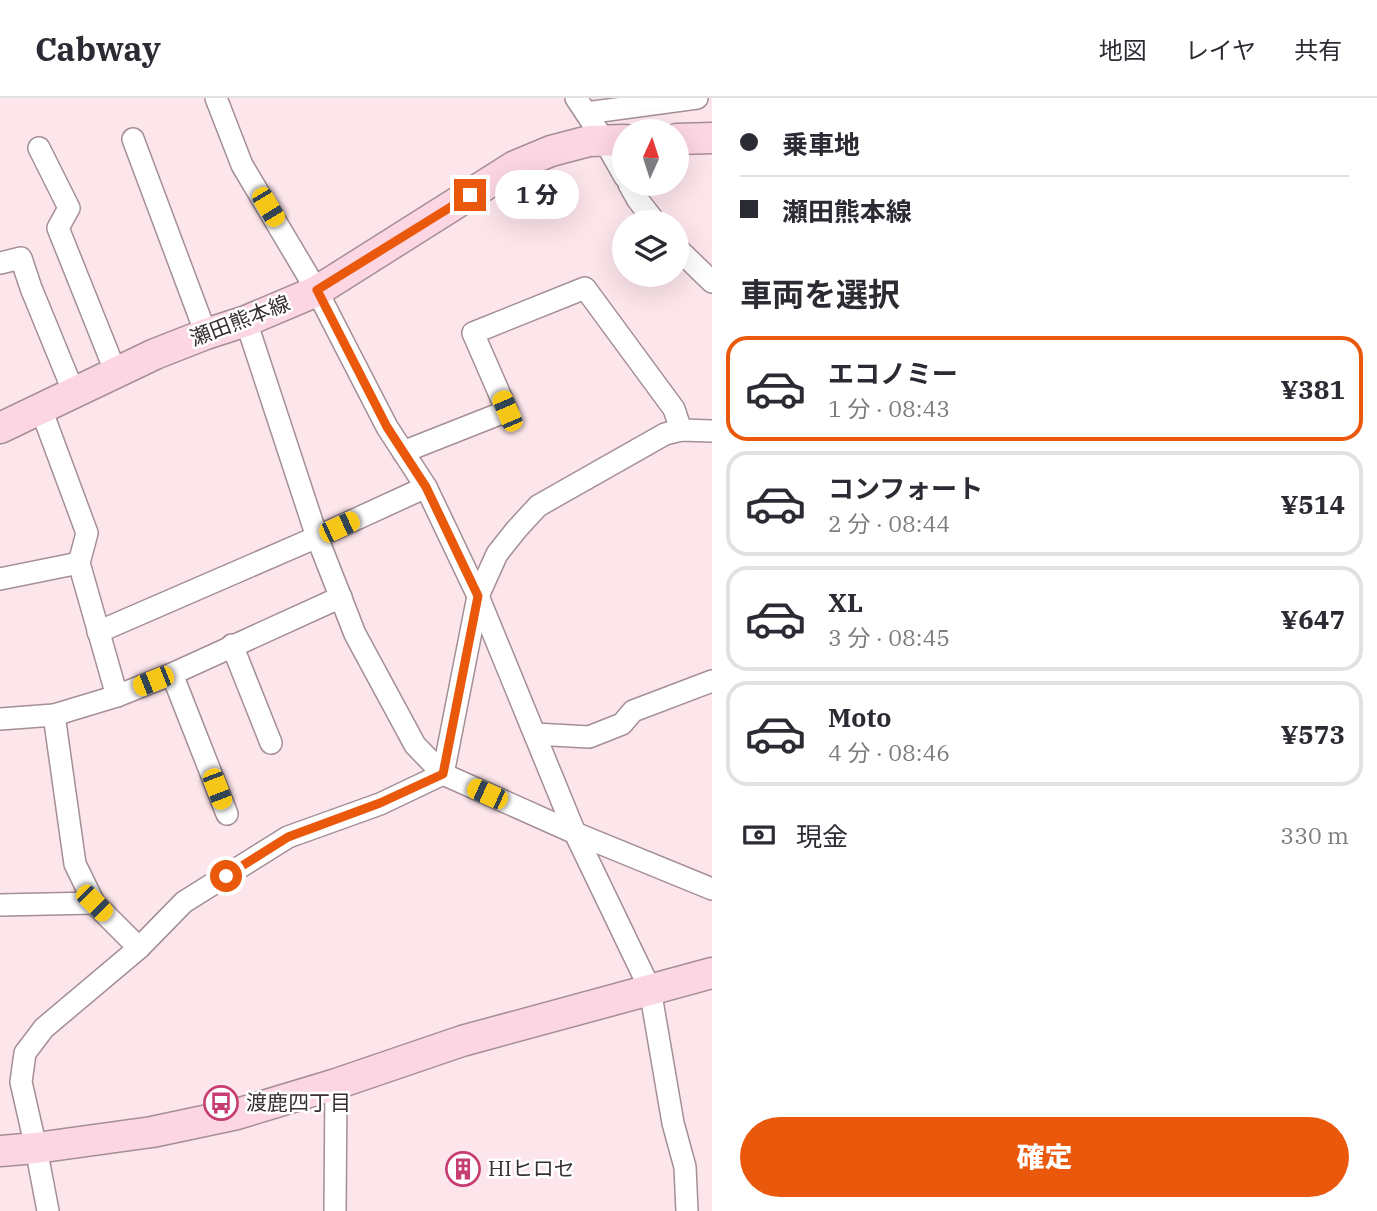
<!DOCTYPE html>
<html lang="ja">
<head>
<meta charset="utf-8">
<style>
  :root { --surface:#fff; --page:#f2f2f3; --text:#2b2b33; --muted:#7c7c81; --line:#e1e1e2; --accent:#ea580c }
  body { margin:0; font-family:"IBM Plex Serif","Noto Sans JP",serif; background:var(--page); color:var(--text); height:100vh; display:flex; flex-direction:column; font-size:26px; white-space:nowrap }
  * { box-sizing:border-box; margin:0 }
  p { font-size:23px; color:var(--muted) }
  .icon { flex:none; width:38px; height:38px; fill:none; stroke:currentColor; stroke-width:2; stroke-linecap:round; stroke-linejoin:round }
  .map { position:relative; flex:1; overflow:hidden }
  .details { display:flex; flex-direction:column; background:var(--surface); width:665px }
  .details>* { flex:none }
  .banner { display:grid; align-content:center; height:154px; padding:0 28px; background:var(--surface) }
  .needle { width:46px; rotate:3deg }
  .buttons { position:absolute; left:612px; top:21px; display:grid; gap:14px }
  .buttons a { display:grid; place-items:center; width:77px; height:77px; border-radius:50%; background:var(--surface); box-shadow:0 7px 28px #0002; font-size:35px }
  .end { position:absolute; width:32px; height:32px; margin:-16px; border:9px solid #ea580c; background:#fff; box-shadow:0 0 0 4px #fff }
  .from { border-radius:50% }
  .bubble { position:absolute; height:49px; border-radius:24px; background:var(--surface); box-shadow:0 7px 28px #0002; font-size:23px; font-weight:800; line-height:49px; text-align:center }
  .car { position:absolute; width:21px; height:42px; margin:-21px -10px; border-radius:9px; box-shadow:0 0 5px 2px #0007; background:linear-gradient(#f5c518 24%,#345 0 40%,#f5c518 0 76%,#345 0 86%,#f5c518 0) }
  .banner b { display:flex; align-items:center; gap:24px; height:66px; font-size:26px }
  .banner b+b { border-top:2px solid var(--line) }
  .banner i { width:18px; height:18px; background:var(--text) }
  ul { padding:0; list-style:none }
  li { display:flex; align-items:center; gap:21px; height:105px; margin:0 14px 10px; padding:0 14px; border:4px solid var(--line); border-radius:21px }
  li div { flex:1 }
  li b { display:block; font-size:26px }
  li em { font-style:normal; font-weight:800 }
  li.on { border-color:var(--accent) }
  li>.icon { width:63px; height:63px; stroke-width:1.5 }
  h2 { padding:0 28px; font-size:32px; line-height:84px }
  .pay { display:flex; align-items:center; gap:18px; height:77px; padding:0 28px; font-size:26px }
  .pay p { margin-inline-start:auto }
  .action { display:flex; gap:14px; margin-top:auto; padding:14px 28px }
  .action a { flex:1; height:80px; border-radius:42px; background:var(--accent); color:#fff; font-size:28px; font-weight:800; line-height:80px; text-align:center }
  header { display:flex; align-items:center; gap:42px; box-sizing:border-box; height:98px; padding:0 35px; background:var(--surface); border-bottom:2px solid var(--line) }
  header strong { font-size:33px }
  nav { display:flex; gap:38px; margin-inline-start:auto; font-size:24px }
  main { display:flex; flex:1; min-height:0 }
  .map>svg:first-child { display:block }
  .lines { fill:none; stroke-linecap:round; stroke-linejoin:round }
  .street-casing { stroke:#a48f94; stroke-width:24 }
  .secondary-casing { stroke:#a48f94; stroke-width:33 }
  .street { stroke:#fff; stroke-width:21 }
  .secondary { stroke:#fcd6e2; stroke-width:30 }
  .route { stroke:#ea580c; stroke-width:9 }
  .labels { text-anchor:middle; stroke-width:5; stroke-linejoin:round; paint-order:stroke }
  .street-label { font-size:21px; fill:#372f31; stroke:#fff }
  .poi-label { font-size:21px; fill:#372f31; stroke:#fff; text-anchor:start }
</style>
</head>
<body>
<header>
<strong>Cabway</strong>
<nav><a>地図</a><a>レイヤ</a><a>共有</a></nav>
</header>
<main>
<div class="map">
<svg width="712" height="1113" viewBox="0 0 712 1113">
  <rect width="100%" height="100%" fill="#fce5eb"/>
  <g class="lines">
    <g class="street-casing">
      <g id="street">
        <polyline points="216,0 242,67 317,193 387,329 426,389 478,498 575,735 650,891 673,1025 685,1069 687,1113"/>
        <polyline points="576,0 604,42 625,79"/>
        <polyline points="586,15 697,0"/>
        <polyline points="133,41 206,236"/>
        <polyline points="39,50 69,110 58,130 116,275"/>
        <polyline points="629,86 638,102 655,124"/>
        <polyline points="677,150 712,184"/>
        <polyline points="0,165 21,160 31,190 74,295"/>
        <polyline points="246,223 317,439 355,536 415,647 443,676 575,735 712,791"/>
        <polyline points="41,311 87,435 79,465 117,598"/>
        <polyline points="403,354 507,313 473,235 585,190 674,311 681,332"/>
        <polyline points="0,481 79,465"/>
        <polyline points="98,534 317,439 426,389"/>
        <polyline points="232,547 271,645"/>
        <polyline points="172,576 227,716"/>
        <polyline points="54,617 75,766 94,805 139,850"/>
        <polyline points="0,621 54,617 117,598 172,576 341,499"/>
        <polyline points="535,636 589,639 622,626 633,613 712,583"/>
        <polyline points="443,676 478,498 497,456 516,432 538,408 665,336 681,332 712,333"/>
        <polyline points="0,807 94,805"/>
        <polyline points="48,1113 36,1050 21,984 25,955 44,930 139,850 184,804 288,739 380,706 443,676"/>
        <polyline points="335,1113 336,986"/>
      </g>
    </g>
    <g class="secondary-casing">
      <g id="secondary">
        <polyline points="677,41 712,40"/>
        <polyline points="0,330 155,256 206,236 246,223 317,193 515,68 551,53 589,43 625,42"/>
        <polyline points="0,1053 36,1050 152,1034 237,1016 336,986 462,943 712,875"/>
      </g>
    </g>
    <use href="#street" class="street"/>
    <use href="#secondary" class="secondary"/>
  </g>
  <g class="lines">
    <polyline class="route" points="226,778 288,739 380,705 443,676 478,498 426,389 387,329 317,192 470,97"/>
  </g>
  <defs>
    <g id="bus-ring" transform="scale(1.75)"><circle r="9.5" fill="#fff" stroke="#c73c71" stroke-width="1.5"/><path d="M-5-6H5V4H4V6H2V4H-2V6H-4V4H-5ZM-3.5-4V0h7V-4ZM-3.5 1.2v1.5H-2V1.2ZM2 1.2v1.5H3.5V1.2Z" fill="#c73c71"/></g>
    <g id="building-ring" transform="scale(1.75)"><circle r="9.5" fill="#fff" stroke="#c73c71" stroke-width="1.5"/><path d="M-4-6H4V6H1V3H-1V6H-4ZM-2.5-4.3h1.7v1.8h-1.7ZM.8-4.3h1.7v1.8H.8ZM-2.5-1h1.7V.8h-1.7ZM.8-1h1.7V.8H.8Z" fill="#c73c71"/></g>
  </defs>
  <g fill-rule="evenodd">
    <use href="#bus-ring" x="221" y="1005"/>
    <use href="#building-ring" x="463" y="1071"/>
  </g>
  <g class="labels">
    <g class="street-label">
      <text transform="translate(240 223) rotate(-21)" y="7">瀬田熊本線</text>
    </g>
    <g class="poi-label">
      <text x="246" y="1012">渡鹿四丁目</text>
      <text x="488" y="1078">HIヒロセ</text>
    </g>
  </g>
</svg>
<div class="buttons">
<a><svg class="needle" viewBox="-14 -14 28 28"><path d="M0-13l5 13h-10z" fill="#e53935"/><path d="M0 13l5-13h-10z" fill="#7c7c81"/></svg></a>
<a><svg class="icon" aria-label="layers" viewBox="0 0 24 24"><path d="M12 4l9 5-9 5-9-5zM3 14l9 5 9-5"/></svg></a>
</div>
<i class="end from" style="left:226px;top:778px"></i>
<i class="end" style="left:470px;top:97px"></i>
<div class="bubble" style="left:495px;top:72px;width:84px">1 分</div>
<i class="car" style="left:268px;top:109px;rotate:149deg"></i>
<i class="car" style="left:507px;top:313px;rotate:337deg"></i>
<i class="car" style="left:339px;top:429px;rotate:65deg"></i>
<i class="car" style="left:153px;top:583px;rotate:248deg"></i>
<i class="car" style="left:217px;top:691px;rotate:159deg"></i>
<i class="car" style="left:487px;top:696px;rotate:294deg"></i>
<i class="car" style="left:94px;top:805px;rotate:135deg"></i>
</div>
<section class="details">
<div class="banner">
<b><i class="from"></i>乗車地</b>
<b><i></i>瀬田熊本線</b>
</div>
<h2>車両を選択</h2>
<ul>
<li class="on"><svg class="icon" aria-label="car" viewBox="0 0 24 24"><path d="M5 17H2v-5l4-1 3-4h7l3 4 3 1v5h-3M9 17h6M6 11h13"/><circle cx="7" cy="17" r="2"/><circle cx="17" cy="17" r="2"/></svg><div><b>エコノミー</b><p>1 分 · 08:43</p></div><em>¥381</em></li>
<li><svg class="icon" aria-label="car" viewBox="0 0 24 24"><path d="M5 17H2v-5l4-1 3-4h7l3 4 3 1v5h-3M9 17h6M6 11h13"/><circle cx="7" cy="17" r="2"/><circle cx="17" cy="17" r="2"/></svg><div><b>コンフォート</b><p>2 分 · 08:44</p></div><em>¥514</em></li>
<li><svg class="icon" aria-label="car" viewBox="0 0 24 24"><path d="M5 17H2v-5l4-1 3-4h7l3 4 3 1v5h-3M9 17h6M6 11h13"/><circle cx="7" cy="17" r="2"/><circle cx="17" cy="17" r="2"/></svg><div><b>XL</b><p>3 分 · 08:45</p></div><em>¥647</em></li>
<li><svg class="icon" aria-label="car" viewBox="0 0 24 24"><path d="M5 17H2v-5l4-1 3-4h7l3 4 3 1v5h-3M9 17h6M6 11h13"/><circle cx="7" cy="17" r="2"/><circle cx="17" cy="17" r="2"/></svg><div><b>Moto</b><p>4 分 · 08:46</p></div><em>¥573</em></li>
</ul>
<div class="pay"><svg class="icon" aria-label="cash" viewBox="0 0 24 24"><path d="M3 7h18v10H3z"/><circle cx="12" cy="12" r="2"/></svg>現金<p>330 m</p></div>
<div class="action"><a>確定</a></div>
</section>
</main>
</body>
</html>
